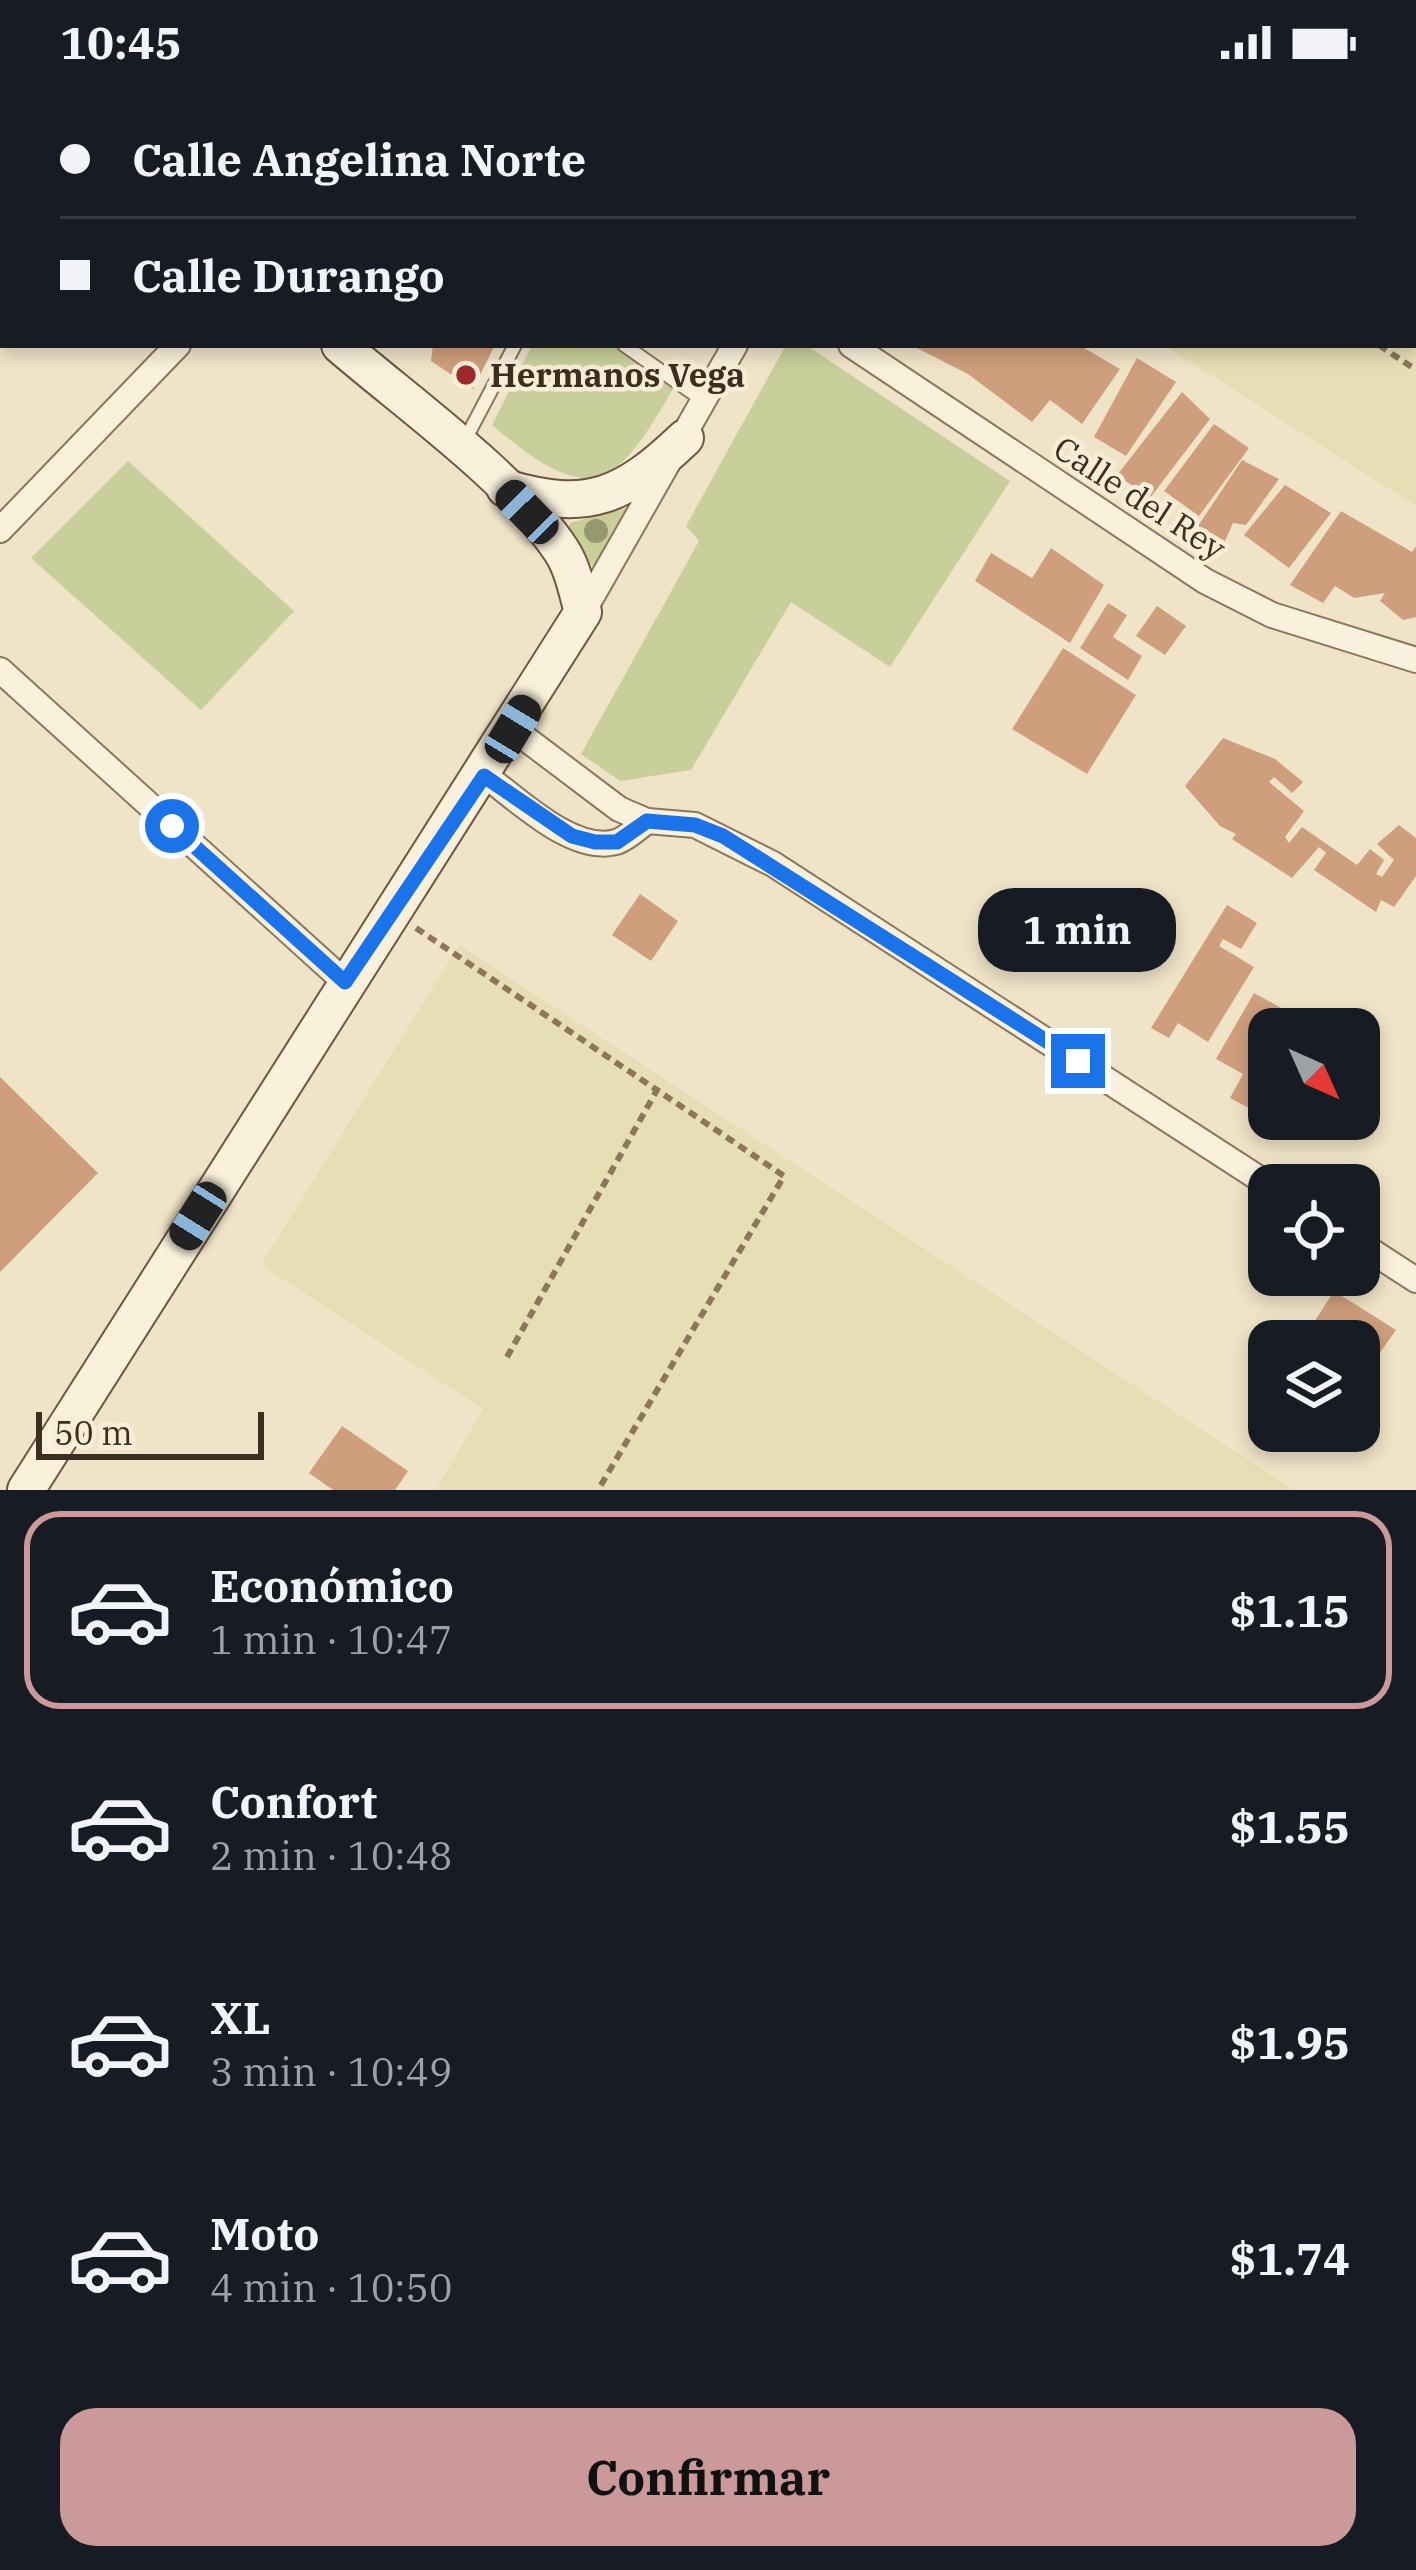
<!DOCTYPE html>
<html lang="es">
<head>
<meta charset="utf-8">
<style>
  :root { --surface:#171b24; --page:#20242c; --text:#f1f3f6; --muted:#9ea1a6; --line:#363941; --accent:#cc999b }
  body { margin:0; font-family:"IBM Plex Serif",serif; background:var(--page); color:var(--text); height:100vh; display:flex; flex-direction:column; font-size:45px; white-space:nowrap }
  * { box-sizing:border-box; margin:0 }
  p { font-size:39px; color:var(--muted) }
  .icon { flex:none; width:66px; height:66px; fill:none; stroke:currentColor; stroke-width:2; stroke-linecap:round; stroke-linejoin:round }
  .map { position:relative; height:1406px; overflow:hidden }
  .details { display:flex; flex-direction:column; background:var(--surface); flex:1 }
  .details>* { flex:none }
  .top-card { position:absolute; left:0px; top:0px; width:1416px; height:264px; box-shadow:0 6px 18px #0003; display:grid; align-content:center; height:264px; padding:0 60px; background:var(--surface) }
  .needle { width:78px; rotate:135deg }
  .fabs { position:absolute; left:1248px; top:924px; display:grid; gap:24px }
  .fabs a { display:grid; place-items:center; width:132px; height:132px; border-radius:24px; background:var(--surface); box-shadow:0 6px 18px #0003; font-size:60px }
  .scale { position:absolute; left:36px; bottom:30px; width:228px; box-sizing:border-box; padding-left:12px; border:6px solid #3d2e20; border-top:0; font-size:33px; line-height:42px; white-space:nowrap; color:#3d2e20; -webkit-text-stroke:9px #f7eed8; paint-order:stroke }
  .end { position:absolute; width:54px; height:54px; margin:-27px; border:15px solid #1a73e8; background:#fff; box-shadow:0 0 0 6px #fff }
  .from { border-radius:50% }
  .bubble { position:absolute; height:84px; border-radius:36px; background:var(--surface); box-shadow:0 6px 18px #0003; font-size:39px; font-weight:700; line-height:84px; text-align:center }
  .car { position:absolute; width:36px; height:72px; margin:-36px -18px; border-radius:15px; box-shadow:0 0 9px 3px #0007; background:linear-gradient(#222 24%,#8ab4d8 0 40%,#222 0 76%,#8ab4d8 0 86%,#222 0) }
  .top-card b { display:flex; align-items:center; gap:42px; height:114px; font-size:45px }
  .top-card b+b { border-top:3px solid var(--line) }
  .top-card i { width:30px; height:30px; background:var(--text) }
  ul { padding:21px 0 0; list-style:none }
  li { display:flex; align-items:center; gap:36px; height:198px; margin:0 24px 18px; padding:0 36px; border:6px solid transparent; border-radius:36px }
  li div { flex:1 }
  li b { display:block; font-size:45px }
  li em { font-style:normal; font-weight:700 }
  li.on { border-color:var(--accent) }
  li>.icon { width:108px; height:108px; stroke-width:1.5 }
  .primary-button { display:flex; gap:24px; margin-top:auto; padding:24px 60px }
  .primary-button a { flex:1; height:138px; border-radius:36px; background:var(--accent); color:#111; font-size:48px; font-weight:700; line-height:138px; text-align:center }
  .status { display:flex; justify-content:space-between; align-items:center; height:84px; padding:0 60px; background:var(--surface); direction:ltr }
  .status svg { height:33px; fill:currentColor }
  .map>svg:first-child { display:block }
  .farmland { fill:#e6deb5 }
  .green { fill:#c9cf9b }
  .building { fill:#cf9f7d }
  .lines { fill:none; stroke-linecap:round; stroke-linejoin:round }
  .lane-casing { stroke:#8d765c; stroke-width:16 }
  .street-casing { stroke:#8d765c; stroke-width:28 }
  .secondary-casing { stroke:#6f573f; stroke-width:40 }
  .path { stroke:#8d765c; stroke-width:6; stroke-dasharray:9 6; stroke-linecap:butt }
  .lane { stroke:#faf1dc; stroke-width:12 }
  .street { stroke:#faf1dc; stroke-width:24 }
  .secondary { stroke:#faf1dc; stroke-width:36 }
  .tree { fill:#96986f }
  .route { stroke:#1a73e8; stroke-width:15 }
  .poi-dot { fill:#9e2a2b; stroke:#f7eed8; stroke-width:4.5 }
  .labels { text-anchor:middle; stroke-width:9; stroke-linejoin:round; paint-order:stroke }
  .poi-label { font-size:33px; font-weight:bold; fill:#3d2e20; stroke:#f7eed8; text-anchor:start }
  .street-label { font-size:33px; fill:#3d2e20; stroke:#f7eed8 }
</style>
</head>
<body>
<div class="status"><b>10:45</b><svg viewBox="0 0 49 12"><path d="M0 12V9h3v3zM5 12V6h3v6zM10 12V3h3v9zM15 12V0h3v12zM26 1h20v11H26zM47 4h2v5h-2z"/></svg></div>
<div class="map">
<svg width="1416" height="1406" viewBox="0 0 1416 1406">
  <rect width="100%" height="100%" fill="#f0e4c8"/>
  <g class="farmland">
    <polygon points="974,0 1416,0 1416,422 1164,261 1413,261 1413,3"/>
    <polygon points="459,861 1294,1406 436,1406 483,1325 261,1181"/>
  </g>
  <g class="green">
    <path d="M532,261H613L674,303C614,409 589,423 492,341Z"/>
    <polygon points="786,261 809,263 1010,397 890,583 791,518 691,686 620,697 581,670 699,457 686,442"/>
    <polygon points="128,377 294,527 201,626 31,474"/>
    <polygon points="641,420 601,490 564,454 570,439"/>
  </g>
  <g class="building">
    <polygon points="433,261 495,261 473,305 431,277"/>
    <polygon points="911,261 1079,261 1120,285 1082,340 1050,316 1032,338 968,290"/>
    <polygon points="1137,274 1176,298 1126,372 1094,353"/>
    <polygon points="1182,308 1210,335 1150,414 1117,391"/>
    <polygon points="1214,340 1249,364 1199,432 1164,407"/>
    <polygon points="1242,376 1279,395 1246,441 1233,439 1225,457 1198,442"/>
    <polygon points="1285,401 1331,429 1289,484 1244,451"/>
    <polygon points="1341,427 1412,468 1416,462 1416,533 1403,536 1380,517 1385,509 1354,514 1335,502 1323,519 1290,501"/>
    <polygon points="1051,464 1104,501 1070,559 975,497 991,469 1032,494"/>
    <polygon points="1108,519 1127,531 1113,553 1142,572 1128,596 1080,564"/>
    <polygon points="1157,522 1186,542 1165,571 1136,552"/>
    <polygon points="1063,564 1136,611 1087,690 1012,645"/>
    <polygon points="1223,654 1275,675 1303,698 1292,709 1274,693 1269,698 1304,727 1285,753 1289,759 1302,743 1357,781 1370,765 1384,776 1376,790 1382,793 1394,776 1377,760 1399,741 1416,754 1416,792 1394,823 1381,816 1376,828 1314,786 1326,769 1319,763 1292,794 1232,755 1236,750 1220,742 1185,702"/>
    <polygon points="640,810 678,837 651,877 612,851"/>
    <polygon points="1227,821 1257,839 1241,865 1223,855 1219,862 1254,883 1208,958 1178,939 1169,954 1151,944"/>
    <polygon points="1254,909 1310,940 1307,945 1269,945 1269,1014 1260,1030 1230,1014 1243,990 1216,975"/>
    <polygon points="0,993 98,1089 0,1188"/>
    <polygon points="1334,1207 1396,1246 1359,1298 1359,1257 1302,1257"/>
    <polygon points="342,1342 408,1387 395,1406 333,1406 309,1389"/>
  </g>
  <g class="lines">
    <g class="lane-casing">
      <g id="lane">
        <polyline points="489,3 491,0"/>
        <polyline points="624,261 704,317"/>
        <polyline points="465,356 515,261"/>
      </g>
    </g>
    <g class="street-casing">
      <g id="street">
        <polyline points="100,3 102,0"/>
        <polyline points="860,3 862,0"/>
        <polyline points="851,261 1205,497 1272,531 1416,576"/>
        <polyline points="0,446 178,261"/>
        <polyline points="583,528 735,261"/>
        <polyline points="0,586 345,898"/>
        <polyline points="513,645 619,725 647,737 695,741 773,780 1269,1101"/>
        <path d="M484,691C517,714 572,770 616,758C626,755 638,744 647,737"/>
        <polyline points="1359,1159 1416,1196"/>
      </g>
    </g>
    <g class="secondary-casing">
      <g id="secondary">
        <polyline points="43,0 46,3"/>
        <path d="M505,404C589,429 624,412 685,354"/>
        <path d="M26,1406L583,528C577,507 573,484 561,466C514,395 406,318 340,261"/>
      </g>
    </g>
    <g class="path">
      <polyline points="997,0 1001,3"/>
      <polyline points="1379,261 1416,286"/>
      <polyline points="416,844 657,1006"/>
      <polyline points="507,1273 657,1006 784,1092 598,1406"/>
    </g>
    <use href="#lane" class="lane"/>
    <use href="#street" class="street"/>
    <use href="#secondary" class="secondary"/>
  </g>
  <circle class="tree" cx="596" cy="447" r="12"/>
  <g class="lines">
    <polyline class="route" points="172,742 345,898 484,692 572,752 595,758 617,758 647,737 695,741 723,752 1078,977"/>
  </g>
  <circle class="poi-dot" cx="466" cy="291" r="12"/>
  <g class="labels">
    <g class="poi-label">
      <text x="490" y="303">Hermanos Vega</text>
    </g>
    <g class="street-label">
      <text transform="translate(1140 414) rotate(33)" y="12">Calle del Rey</text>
    </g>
  </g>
</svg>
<div class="fabs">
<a><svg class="needle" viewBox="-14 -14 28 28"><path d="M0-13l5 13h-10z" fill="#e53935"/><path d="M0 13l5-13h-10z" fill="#9ea1a6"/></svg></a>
<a><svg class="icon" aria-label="locate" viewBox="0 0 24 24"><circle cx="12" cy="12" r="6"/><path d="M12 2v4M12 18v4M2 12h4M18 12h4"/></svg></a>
<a><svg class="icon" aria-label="layers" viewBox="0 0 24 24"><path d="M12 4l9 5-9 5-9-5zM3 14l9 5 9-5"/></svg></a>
</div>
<div class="scale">50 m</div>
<i class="end from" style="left:172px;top:742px"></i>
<i class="end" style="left:1078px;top:977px"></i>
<div class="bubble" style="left:978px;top:804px;width:198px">1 min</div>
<i class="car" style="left:527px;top:428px;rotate:316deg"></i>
<i class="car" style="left:513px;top:645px;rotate:31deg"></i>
<i class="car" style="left:198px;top:1132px;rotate:212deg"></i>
<div class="top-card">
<b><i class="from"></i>Calle Angelina Norte</b>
<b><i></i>Calle Durango</b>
</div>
</div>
<section class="details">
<ul>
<li class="on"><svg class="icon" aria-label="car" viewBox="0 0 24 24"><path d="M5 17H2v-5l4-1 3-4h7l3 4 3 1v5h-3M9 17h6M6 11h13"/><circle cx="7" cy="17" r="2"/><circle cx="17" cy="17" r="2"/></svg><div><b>Económico</b><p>1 min · 10:47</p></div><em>$1.15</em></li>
<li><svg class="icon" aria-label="car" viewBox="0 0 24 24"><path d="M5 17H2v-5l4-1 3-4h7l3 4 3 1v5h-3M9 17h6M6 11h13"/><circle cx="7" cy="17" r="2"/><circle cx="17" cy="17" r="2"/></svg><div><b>Confort</b><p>2 min · 10:48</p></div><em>$1.55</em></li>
<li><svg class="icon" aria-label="car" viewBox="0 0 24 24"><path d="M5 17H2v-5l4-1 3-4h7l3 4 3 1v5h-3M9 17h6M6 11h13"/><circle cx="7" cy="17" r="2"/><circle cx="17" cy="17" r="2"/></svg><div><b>XL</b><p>3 min · 10:49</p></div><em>$1.95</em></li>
<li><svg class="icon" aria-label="car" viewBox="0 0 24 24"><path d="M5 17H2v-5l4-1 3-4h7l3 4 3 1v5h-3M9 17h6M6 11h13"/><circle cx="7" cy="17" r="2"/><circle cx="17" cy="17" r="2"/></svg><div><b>Moto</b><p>4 min · 10:50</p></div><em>$1.74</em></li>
</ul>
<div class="primary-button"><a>Confirmar</a></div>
</section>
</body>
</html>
